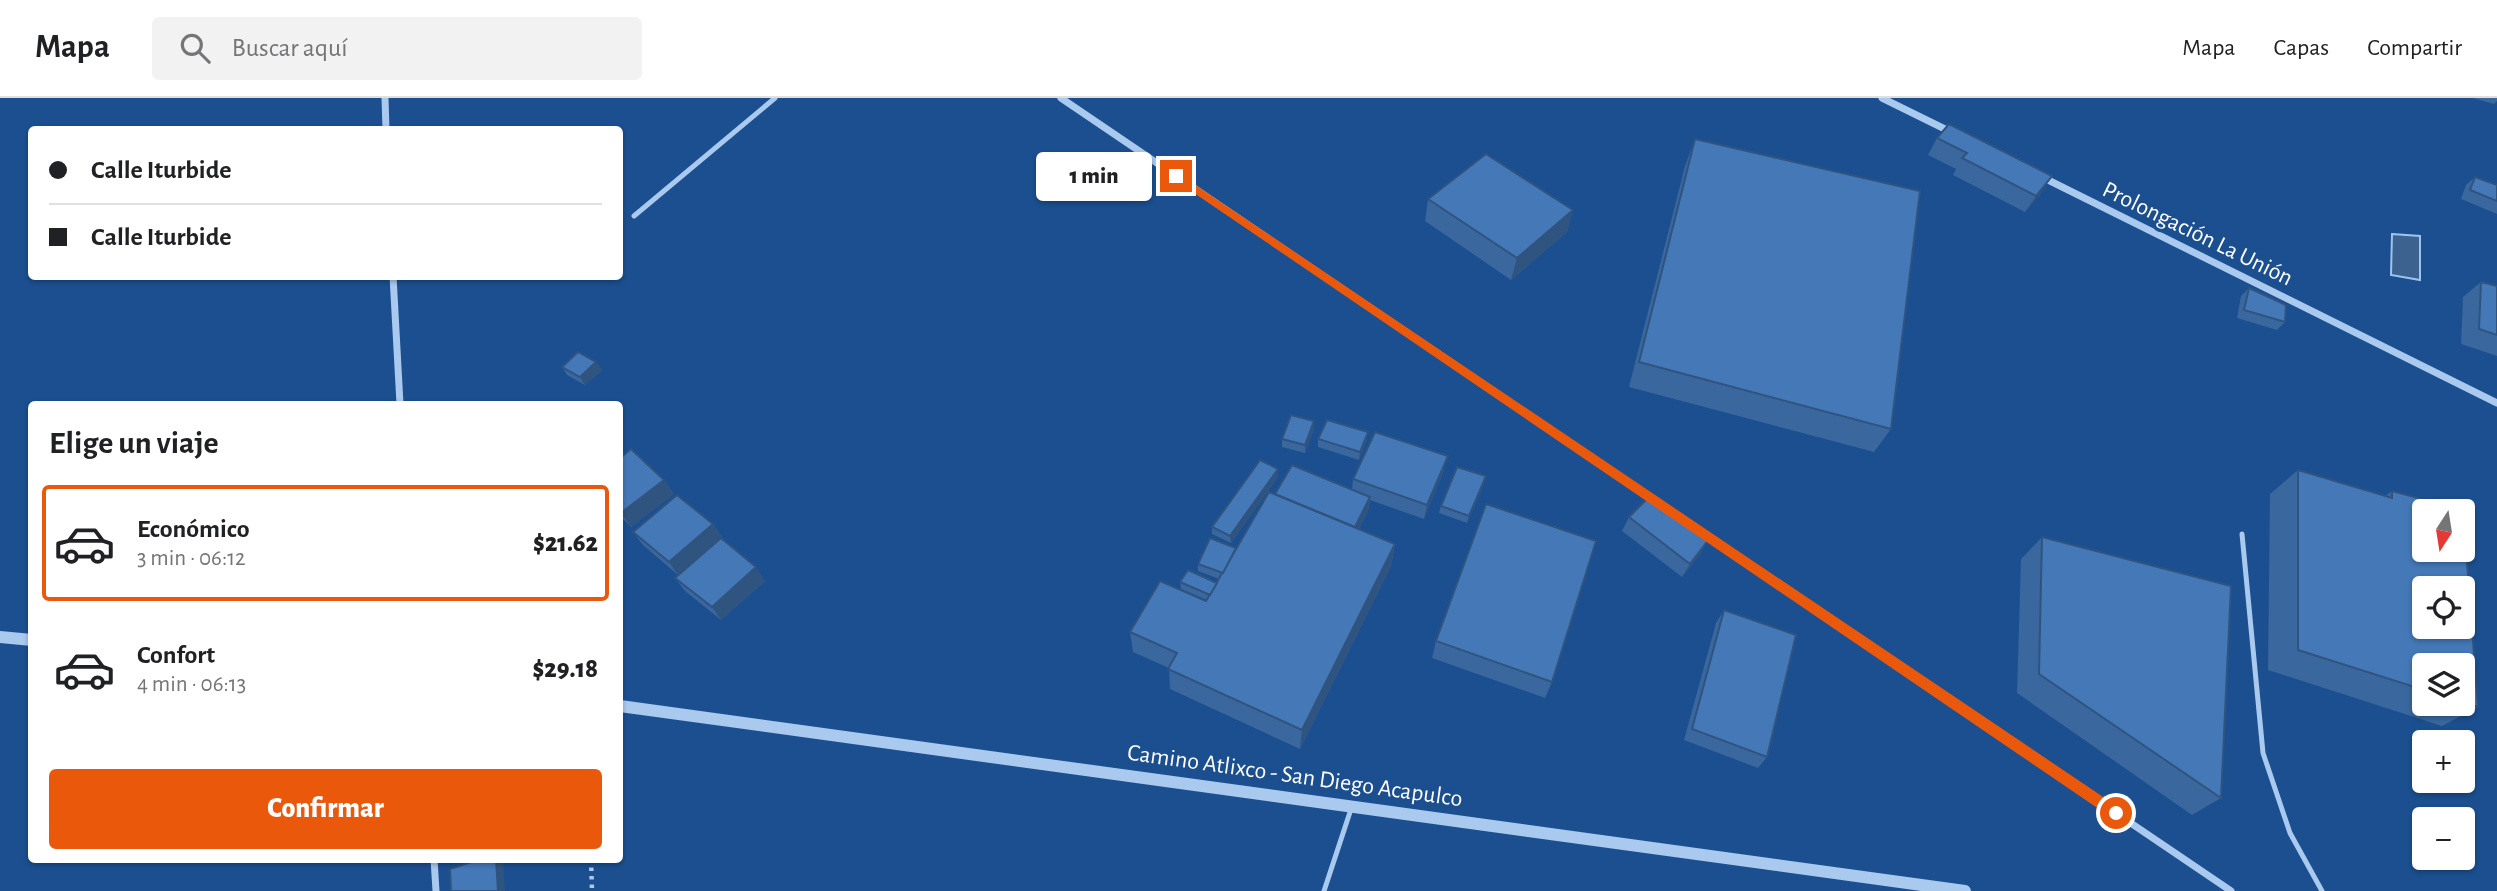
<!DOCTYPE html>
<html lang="es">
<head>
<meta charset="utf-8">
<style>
  :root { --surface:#fff; --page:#f2f2f2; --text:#202124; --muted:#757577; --line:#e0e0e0; --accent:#ea580c }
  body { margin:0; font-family:"Alegreya Sans",sans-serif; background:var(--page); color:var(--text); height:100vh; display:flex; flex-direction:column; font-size:26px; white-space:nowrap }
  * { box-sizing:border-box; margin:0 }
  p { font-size:23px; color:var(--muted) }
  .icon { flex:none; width:38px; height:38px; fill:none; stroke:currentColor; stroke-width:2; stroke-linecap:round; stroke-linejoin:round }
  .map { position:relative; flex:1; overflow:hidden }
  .sheet { position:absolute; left:28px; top:303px; width:595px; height:462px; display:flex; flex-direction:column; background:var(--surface); border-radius:7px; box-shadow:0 2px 5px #0004 }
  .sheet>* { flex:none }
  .hud { position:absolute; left:28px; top:28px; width:595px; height:154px; border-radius:7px; box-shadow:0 2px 5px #0004; display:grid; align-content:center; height:154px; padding:0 21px; background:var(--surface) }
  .needle { width:46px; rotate:192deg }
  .fabs { position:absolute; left:2412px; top:401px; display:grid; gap:14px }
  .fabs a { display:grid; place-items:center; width:63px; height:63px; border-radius:7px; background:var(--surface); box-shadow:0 2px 5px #0004; font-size:35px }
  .end { position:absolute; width:32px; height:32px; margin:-16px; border:9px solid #ea580c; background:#fff; box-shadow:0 0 0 4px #fff }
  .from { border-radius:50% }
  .bubble { position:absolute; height:49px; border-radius:7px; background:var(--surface); box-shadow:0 2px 5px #0004; font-size:23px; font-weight:800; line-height:49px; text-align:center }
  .hud b { display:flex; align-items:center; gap:24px; height:66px; font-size:26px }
  .hud b+b { border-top:2px solid var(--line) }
  .hud i { width:18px; height:18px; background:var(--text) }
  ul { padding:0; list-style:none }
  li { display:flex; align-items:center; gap:21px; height:116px; margin:0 14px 10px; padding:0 7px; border:4px solid transparent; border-radius:7px }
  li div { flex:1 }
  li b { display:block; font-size:26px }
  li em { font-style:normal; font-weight:800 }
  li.current { border-color:var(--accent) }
  li>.icon { width:63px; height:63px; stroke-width:1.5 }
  h2 { padding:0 21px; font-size:32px; line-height:84px }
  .action { display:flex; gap:14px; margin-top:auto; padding:14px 21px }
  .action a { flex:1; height:80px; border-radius:7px; background:var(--accent); color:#fff; font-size:28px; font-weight:800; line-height:80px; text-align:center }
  header { display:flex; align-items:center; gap:42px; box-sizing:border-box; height:98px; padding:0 35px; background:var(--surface); border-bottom:2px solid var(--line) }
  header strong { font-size:33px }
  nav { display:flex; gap:38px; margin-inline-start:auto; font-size:24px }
  .search { width:490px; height:63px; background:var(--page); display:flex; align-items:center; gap:18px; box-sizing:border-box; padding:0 24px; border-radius:7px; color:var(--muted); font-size:26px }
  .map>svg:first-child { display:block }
  .water { fill:#3c6290; stroke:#9cc4f0; stroke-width:2 }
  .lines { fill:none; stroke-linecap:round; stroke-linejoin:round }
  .path { stroke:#a9c9ee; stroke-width:4.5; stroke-dasharray:3.5 5; stroke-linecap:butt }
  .service { stroke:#a9c9ee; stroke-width:5 }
  .minor { stroke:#a9c9ee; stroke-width:7 }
  .tertiary { stroke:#a9c9ee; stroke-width:12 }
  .wall { fill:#3a679d; fill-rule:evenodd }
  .shaded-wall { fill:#305480 }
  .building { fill:#4478b7; stroke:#305480; stroke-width:2; fill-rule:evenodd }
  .route { fill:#ea580c }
  .labels { text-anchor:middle; stroke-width:7; stroke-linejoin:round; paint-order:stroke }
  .street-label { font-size:24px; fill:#fff; stroke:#1b4f8f }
</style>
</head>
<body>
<header>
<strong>Mapa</strong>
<div class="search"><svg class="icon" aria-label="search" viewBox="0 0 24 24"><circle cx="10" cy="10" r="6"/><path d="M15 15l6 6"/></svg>Buscar aquí</div>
<nav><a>Mapa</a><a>Capas</a><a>Compartir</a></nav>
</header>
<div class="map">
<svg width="2497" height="793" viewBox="0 0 2497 793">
  <rect width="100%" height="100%" fill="#1b4f8f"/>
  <polygon class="water" points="2392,136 2420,138 2420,182 2391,177"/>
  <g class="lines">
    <polyline class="path" points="591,761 592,793"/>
    <g class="service">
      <polyline points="634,118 775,0"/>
      <polyline points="2242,436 2263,655 2290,735 2322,793"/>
      <polyline points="1324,793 1352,708"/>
    </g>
    <g class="minor">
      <polyline points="385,0 386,32"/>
      <polyline points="1061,0 2231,793"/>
      <polyline points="1882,0 1953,35"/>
      <polyline points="2042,79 2497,305"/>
      <polyline points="393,178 400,306"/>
      <polyline points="434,761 436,793"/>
    </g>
    <g class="tertiary">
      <polyline points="0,539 32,542"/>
      <polyline points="620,608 1965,793"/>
    </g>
  </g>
  <g class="wall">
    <polygon points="2473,0 2497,0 2497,3 2494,6"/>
    <polygon points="1937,40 2041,95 2025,114 1953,77 1956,71 1928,57"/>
    <polygon points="1695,41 1891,331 1874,354 1629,289 1685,68"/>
    <polygon points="2475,79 2497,87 2497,116 2461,101 2466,87"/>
    <polygon points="1428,101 1573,112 1567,134 1511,182 1425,123"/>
    <polygon points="2481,184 2497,188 2497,258 2461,246 2463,199"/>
    <polygon points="2249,190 2285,224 2277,232 2237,220 2241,198"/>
    <polygon points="596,264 602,272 585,287 567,277 562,269"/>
    <polygon points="1314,331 1305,355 1282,349 1282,341"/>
    <polygon points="1318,341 1367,341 1359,362 1318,349"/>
    <polygon points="620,360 664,382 674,396 631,429 620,418"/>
    <polygon points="1278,371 1278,379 1231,445 1212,436 1212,429"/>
    <polygon points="1444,372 1424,421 1370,402 1368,413 1359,431 1395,446 1391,468 1300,651 1170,591 1169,570 1133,554 1130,534 1206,503 1207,502 1181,491 1180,484 1217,485 1219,481 1198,473 1198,466 1236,451 1275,396 1352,391 1353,381"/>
    <path d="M2298,372L2385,398L2392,393L2463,412L2478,609L2442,628L2268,572L2270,396ZM2424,413H2462V452H2424ZM2424,490H2462V528H2424ZM2424,567H2462V606H2424Z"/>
    <polygon points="1484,386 1467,425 1439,415 1441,408"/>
    <polygon points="1629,419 1701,455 1682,479 1622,433"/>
    <polygon points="713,426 722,439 678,477 643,447 633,434"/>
    <polygon points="2042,439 2221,700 2192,717 2017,595 2021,461"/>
    <polygon points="675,480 765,483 721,522 685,493"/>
    <polygon points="1724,512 1767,659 1758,670 1684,642 1716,525"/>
    <polygon points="1436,543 1552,584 1545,600 1432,560"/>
  </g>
  <g class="shaded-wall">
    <polygon points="2052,78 2041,95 2025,114 2036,98"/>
    <polygon points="1573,112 1567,134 1511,182 1517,160"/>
    <polygon points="596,264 602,272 585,287 580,279"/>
    <polygon points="1314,323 1314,331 1305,355 1305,347"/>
    <polygon points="1368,334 1367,341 1359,362 1360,354"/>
    <polygon points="1448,358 1444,372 1424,421 1427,407"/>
    <polygon points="1278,371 1278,379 1231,445 1230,438"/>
    <polygon points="1486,378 1484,386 1467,425 1469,418"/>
    <polygon points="664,382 674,396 631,429 621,415"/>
    <polygon points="1370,399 1368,413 1351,446 1353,432"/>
    <polygon points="713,426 722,439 678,477 669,464"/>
    <polygon points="1709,441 1701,455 1682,479 1690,466"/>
    <polygon points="1395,446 1391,468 1300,651 1302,632"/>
    <polygon points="756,469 765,483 721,522 712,509"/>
    <polygon points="496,761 503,761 505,793 498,793"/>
  </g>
  <g class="building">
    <polygon points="1949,26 2052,78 2036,98 1962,60 1967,55 1937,40"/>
    <polygon points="1695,41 1920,93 1891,331 1639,264"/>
    <polygon points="1486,56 1573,112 1517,160 1428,101"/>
    <polygon points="2475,79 2497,87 2497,103 2470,92"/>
    <polygon points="2481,184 2497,188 2497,237 2479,231"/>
    <polygon points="2249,190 2286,207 2285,224 2244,212"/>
    <polygon points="578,254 596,264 580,279 562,269"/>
    <polygon points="1291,317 1314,323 1305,347 1282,341"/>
    <polygon points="1327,322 1368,334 1360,354 1318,341"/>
    <polygon points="1375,334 1448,358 1427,407 1353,381"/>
    <polygon points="631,351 664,382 621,415 620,414 620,360"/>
    <polygon points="1260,362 1278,371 1230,438 1212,429"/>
    <polygon points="1292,367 1370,399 1355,429 1275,396"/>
    <polygon points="1457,369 1486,378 1469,418 1441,408"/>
    <path d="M2298,372L2392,400V393L2463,412L2478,609L2462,604V567H2424V592L2298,552ZM2424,413H2462V452H2424ZM2424,490H2462V528H2424Z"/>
    <polygon points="1269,394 1395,446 1302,632 1168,571 1177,555 1130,534 1160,483 1206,503"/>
    <polygon points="677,397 713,426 669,464 633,434"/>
    <polygon points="1649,399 1709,441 1690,466 1629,419"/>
    <polygon points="1486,406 1596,443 1552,584 1436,543"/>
    <polygon points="2042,439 2231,488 2221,700 2039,576"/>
    <polygon points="721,440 756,469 712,509 675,480"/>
    <polygon points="1210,440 1236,450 1223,475 1198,466"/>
    <polygon points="1188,472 1217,485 1210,497 1180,484"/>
    <polygon points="1724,512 1796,537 1767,659 1692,631"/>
    <polygon points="480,761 496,761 498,793 451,793 450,771"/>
  </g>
  <polygon class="route" points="1176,74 2121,711 2121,720 2112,720 1172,80 1171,78"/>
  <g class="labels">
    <g class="street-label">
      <text transform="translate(2198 135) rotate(26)" y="8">Prolongación La Unión</text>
      <text transform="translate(1295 677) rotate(8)" y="8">Camino Atlixco - San Diego Acapulco</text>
    </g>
  </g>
</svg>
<div class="fabs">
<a><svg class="needle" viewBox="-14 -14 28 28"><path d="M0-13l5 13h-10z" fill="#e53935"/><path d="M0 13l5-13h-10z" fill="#757577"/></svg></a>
<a><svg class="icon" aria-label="locate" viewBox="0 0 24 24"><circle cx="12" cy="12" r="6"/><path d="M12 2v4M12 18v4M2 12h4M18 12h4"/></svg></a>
<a><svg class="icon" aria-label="layers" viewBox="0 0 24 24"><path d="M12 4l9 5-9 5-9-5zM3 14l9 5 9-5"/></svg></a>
<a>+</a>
<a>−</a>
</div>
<i class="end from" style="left:2116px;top:715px"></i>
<i class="end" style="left:1176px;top:78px"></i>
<div class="bubble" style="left:1036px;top:54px;width:116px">1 min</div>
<div class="hud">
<b><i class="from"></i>Calle Iturbide</b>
<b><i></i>Calle Iturbide</b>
</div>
<section class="sheet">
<h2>Elige un viaje</h2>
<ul>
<li class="current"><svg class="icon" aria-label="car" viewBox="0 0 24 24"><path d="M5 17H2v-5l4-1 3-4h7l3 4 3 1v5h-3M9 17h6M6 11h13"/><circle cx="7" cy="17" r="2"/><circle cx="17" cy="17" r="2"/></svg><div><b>Económico</b><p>3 min · 06:12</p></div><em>$21.62</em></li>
<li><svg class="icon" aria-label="car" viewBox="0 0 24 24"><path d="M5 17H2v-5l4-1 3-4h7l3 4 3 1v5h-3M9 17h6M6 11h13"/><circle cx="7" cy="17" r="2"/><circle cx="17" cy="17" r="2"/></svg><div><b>Confort</b><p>4 min · 06:13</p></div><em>$29.18</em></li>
</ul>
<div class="action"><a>Confirmar</a></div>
</section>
</div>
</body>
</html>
